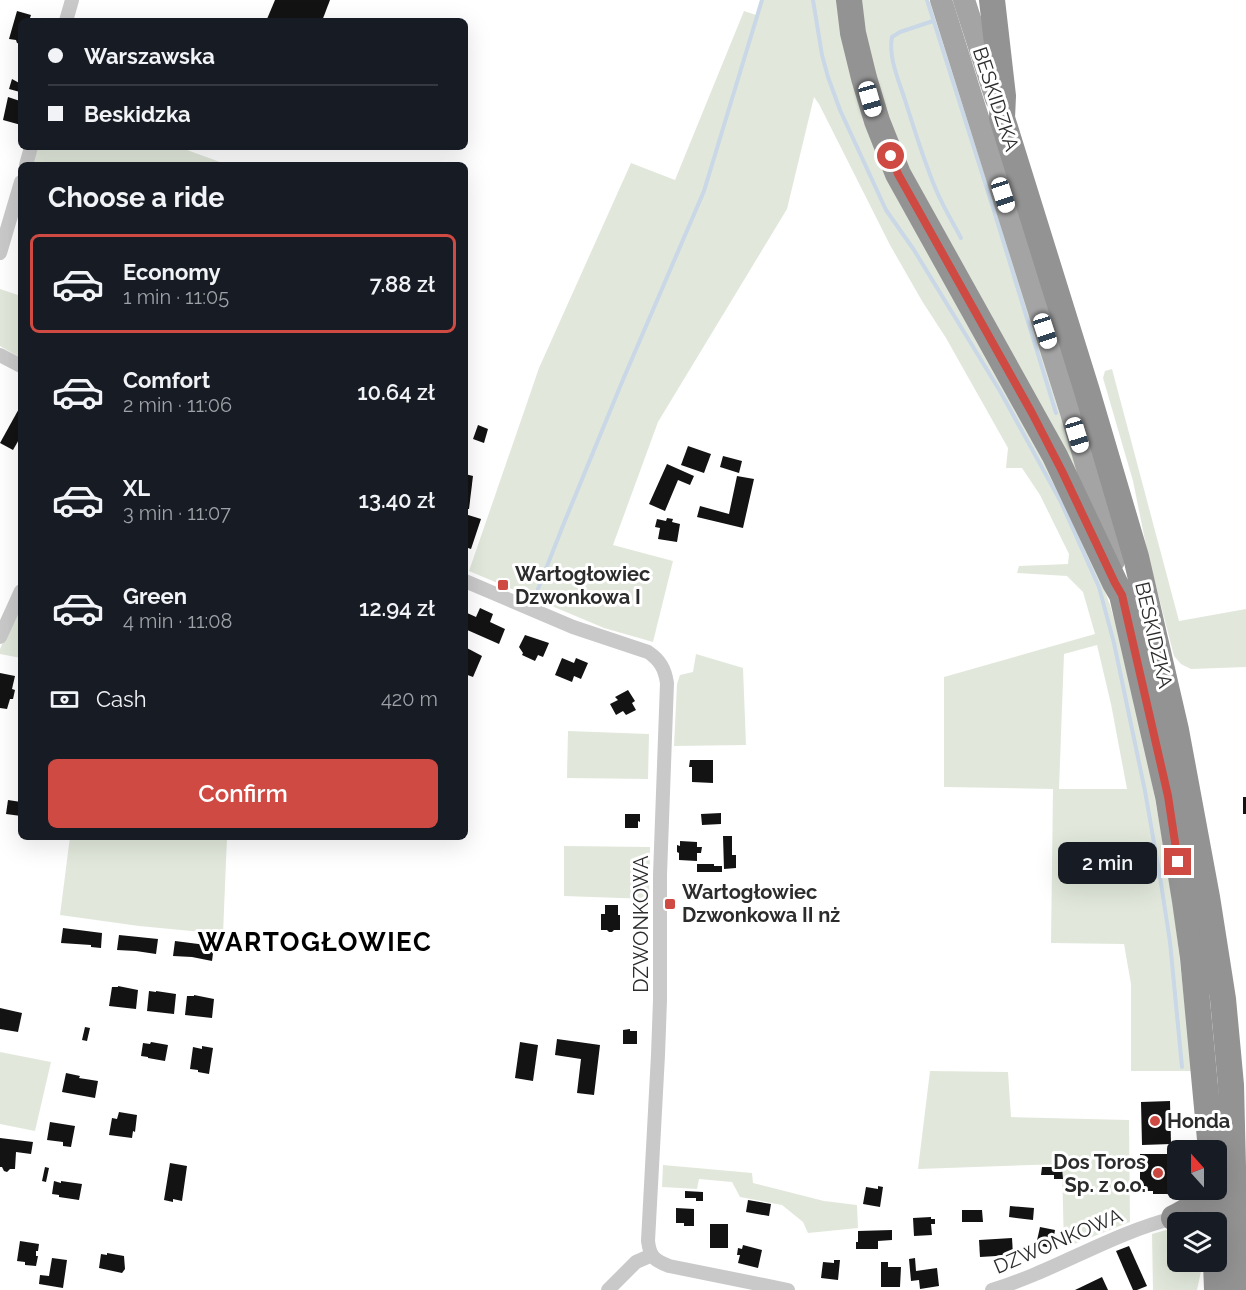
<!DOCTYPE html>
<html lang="en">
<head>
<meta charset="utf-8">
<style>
  :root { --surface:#171b24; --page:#242831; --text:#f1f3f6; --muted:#9ea1a6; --line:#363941; --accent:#cf4a42 }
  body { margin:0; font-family:Raleway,sans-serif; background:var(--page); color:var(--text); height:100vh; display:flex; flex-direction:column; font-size:22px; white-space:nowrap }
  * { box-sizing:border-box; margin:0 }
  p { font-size:20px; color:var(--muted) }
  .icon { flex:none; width:33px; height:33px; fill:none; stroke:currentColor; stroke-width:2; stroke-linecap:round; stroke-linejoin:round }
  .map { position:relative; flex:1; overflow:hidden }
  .drawer { position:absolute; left:18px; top:162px; width:450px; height:678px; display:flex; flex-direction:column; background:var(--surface); border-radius:9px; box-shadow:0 6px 24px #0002 }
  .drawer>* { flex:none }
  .guide { position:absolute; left:18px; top:18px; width:450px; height:132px; border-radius:9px; box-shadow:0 6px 24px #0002; display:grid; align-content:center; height:132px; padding:0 30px; background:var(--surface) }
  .needle { width:39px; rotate:339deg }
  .fabs { position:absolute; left:1167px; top:1140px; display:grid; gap:12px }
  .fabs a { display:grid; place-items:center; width:60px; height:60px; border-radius:9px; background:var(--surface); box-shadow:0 6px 24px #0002; font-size:30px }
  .end { position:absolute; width:27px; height:27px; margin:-14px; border:8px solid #cf4a42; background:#fff; box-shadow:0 0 0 3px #fff }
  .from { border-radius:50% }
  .bubble { position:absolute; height:42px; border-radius:9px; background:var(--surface); box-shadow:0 6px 24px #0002; font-size:20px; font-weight:600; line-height:42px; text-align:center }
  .car { position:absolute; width:18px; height:36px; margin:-18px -9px; border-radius:8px; box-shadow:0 0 4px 2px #0007; background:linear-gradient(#fff 24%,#345 0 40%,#fff 0 76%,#345 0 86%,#fff 0) }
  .guide b { display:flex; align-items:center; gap:21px; height:57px; font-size:22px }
  .guide b+b { border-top:2px solid var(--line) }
  .guide i { width:15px; height:15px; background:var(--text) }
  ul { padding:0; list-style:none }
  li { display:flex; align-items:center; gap:18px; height:99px; margin:0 12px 9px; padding:0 18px; border:3px solid transparent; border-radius:9px }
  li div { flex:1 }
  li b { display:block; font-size:22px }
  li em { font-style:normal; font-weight:600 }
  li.selected { border-color:var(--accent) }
  li>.icon { width:54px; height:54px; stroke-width:1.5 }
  h2 { padding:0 30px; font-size:27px; line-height:72px }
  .pay { display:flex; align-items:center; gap:15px; height:66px; padding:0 30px; font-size:22px }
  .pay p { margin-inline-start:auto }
  .primary-button { display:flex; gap:12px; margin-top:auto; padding:12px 30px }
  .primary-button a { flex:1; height:69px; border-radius:9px; background:var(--accent); color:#fff; font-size:24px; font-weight:600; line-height:69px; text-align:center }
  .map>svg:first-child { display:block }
  .green { fill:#e1e8db; fill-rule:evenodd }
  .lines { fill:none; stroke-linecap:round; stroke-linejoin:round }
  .stream { stroke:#c9d7e6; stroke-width:4 }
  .building { fill:#131313 }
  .street { stroke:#c9c9c9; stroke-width:14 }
  .primary { stroke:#a4a4a4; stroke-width:22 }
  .highway { stroke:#939393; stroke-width:26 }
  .route { stroke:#cf4a42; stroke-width:8 }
  .poi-dot { fill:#cf4a42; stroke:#fff; stroke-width:2 }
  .labels { text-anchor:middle; stroke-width:6; stroke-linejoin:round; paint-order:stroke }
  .street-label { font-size:20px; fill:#2c2c2c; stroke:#fff }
  .poi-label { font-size:20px; font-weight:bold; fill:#2c2c2c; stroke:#fff; text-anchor:start }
  .district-label { font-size:26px; font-weight:bold; letter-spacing:1.5px; fill:#000; stroke:#fff }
</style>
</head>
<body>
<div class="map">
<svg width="1246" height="1290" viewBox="0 0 1246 1290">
  <rect width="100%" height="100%" fill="#fff"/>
  <g class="green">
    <path d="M761,0H838L895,195L1045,457L1091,554L1110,605L1116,626L1149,767L1160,826L1175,917L1192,1071H1131V984L1124,944L1051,943L1053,789L944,787V677L1095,634L1083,592L1067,576L1017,573L1019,566L1068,564L1069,554L1040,495L1022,468H1006L1008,448L946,338L922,301L890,245L819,104L814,97L787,209L658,422L613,545L673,561L653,642L604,628L469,571L539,368L631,163L675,180L744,11L756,15ZM1097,645L1111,704L1127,789H1059L1064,654Z"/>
    <polygon points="858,0 929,0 1033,327 1081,484 902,161 880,99"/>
    <polygon points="35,147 179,147 228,165 31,165"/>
    <polygon points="0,289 21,296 21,358 0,346"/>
    <polygon points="1112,369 1179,621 1246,609 1246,667 1191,669 1181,664 1174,656 1148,555 1133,481 1103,378 1105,371"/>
    <polygon points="21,601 21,658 0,654 0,649"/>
    <polygon points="696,654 743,668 746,745 674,746 677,684 680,675 693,672"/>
    <polygon points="568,731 649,734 648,779 567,778"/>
    <polygon points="70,837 227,837 223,934 139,926 60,915"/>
    <polygon points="564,846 650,847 649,899 564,896"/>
    <polygon points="0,1052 51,1062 35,1131 0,1124"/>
    <polygon points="930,1071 1008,1072 1011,1117 1129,1120 1130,1222 1064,1248 1062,1164 918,1169"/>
    <polygon points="663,1165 752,1173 753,1183 824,1201 857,1205 858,1228 808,1233 803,1222 782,1205 740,1197 732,1182 699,1179 697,1189 662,1187"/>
    <polygon points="1177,1227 1178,1262 1203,1262 1197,1290 1153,1290 1152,1234"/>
  </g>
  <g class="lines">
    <g class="stream">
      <polyline points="813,0 822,55 828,77 840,110 886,210 914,250 1000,391 1061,502 1099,587 1114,643 1145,791 1160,877 1170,942 1182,1067"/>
      <polyline points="927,0 994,211 1056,413"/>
      <path d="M933,21L900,32L892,37C888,57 899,81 905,100C915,131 924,162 937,192C944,208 953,223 961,238"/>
      <polyline points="538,589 564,523 622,382 704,191 762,0"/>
    </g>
  </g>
  <g class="building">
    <polygon points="275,0 330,0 322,21 273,21 267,19"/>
    <polygon points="17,11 31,15 29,21 21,21 21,44 17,43 16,40 9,39"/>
    <polygon points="12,79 21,84 20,92 9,89"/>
    <polygon points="8,97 20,101 19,105 21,106 21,125 3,120"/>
    <polygon points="21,405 21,436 13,450 0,443"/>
    <polygon points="478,425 488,429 484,443 473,439"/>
    <polygon points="688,446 711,454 704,473 681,465"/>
    <polygon points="723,456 742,461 739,473 720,467"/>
    <polygon points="667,464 694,476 690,485 678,480 665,511 649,504"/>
    <polygon points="465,474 473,476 469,509 465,509"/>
    <polygon points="737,476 754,479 743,528 697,517 700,506 729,514"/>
    <polygon points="465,514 481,519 471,549 465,547"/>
    <polygon points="667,518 673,519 672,522 680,524 677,542 658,539 660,528 655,527 657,519 666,521"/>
    <polygon points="480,608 493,614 490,622 505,629 499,644 465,629 465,612 476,617"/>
    <polygon points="525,635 549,643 543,657 538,655 535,661 522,655 523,653 519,647"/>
    <polygon points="465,647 482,656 473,677 465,674"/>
    <polygon points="562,658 574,663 576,658 588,663 581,679 574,676 572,682 555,675"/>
    <polygon points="0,673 15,676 12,689 15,690 13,699 10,699 7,709 0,708"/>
    <polygon points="628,690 635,701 632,703 636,710 626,715 623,711 616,715 610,704 618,700 615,697"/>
    <polygon points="690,760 713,760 713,783 692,782 692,767 689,767"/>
    <rect x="1243" y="797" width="3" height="17"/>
    <polygon points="8,800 21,802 21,816 6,814"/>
    <polygon points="721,813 721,824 702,825 701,814"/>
    <polygon points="625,814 640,814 640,822 638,821 638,828 625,828"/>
    <polygon points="723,836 732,836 732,855 736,855 736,868 724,869"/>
    <polygon points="680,841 697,842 697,847 702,847 701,853 697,853 697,861 679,860 679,853 677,852 677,845 680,846"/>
    <polygon points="697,864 714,864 714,866 722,866 722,872 697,872"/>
    <polygon points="605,905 618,905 618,915 620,915 620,930 614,930 612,932 609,932 607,930 601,930 601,914 605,914"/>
    <polygon points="63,928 102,933 101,948 91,947 91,945 61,943"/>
    <polygon points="119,935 158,939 156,954 136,951 117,950"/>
    <polygon points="175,941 214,946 212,961 192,957 173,956"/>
    <polygon points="118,986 138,990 136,1009 109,1006 112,987 118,987"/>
    <polygon points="149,991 156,992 156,991 176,994 174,1014 147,1011"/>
    <polygon points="194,995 214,999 212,1018 185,1015 187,996 194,996"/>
    <polygon points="0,1008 22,1013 18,1032 0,1029"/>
    <polygon points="85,1027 90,1028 87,1041 82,1040"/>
    <polygon points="630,1029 630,1031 637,1031 637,1044 623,1044 623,1030"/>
    <polygon points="557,1039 600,1045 594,1095 577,1093 581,1059 555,1055"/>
    <polygon points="151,1042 168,1045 165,1061 148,1058 148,1057 141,1056 143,1043 150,1044"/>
    <polygon points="520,1042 538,1045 533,1081 515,1078"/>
    <polygon points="202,1046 213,1048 209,1074 198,1072 198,1070 190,1069 193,1047 202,1049"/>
    <polygon points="66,1073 80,1076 79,1078 98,1081 95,1098 62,1092"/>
    <polygon points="1170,1101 1171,1144 1142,1145 1141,1102"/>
    <polygon points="119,1112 137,1115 135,1132 133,1131 132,1138 109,1135 112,1118 117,1119"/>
    <polygon points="50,1122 75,1126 71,1147 63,1146 63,1142 47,1140"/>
    <polygon points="0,1138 33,1142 31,1154 16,1152 15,1169 10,1169 7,1172 4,1171 2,1167 0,1167"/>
    <polygon points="1140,1154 1174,1154 1178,1157 1177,1191 1174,1194 1153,1194 1153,1191 1147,1191 1147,1187 1140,1186"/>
    <polygon points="170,1163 187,1166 182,1201 173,1199 173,1202 164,1200"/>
    <polygon points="45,1167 49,1168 46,1182 42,1181"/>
    <polygon points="1042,1167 1062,1167 1063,1179 1054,1179 1054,1175 1041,1175"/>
    <polygon points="54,1181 61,1183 61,1181 82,1184 79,1200 59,1197 59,1195 52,1194"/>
    <polygon points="878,1186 883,1187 880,1207 863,1204 866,1187 878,1189"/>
    <polygon points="685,1191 703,1192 703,1201 696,1201 696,1198 685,1198"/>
    <polygon points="748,1200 771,1204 769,1216 746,1212"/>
    <polygon points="1010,1206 1034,1208 1033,1220 1009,1217"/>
    <polygon points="676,1208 694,1209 694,1226 684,1226 684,1223 676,1223"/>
    <polygon points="962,1210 982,1210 983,1222 962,1222"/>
    <polygon points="931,1217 931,1219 935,1219 935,1224 931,1224 932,1235 914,1236 913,1218"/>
    <rect x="710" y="1224" width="18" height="24"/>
    <polygon points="1040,1227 1055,1230 1052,1248 1036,1245"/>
    <polygon points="892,1230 892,1240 878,1241 878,1249 856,1249 856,1242 858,1242 858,1231"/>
    <polygon points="1012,1238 1013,1255 980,1257 979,1240"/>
    <polygon points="20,1241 39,1244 38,1251 36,1251 36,1256 38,1256 36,1266 25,1265 25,1262 17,1261"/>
    <polygon points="743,1245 762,1250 758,1268 738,1263 740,1255 737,1255 738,1248 742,1249"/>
    <polygon points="1129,1246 1147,1286 1137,1290 1133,1290 1116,1251"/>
    <polygon points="107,1253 124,1256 125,1269 122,1273 99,1268 101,1254 107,1255"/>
    <polygon points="52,1258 67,1260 63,1288 39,1284 40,1275 49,1276"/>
    <polygon points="915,1258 916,1271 937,1268 939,1286 920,1289 919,1280 911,1281 909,1259"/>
    <polygon points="834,1260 840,1260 838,1280 821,1278 823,1262 834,1263"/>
    <polygon points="881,1262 888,1262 888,1267 901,1267 900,1287 881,1287"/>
    <polygon points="1102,1277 1108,1290 1075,1290"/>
  </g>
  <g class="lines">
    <g class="street">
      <polyline points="66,21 72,0"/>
      <polyline points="26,165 31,147"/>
      <polyline points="0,253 21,182"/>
      <polyline points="0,355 21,366"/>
      <path d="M465,581L573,627L648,652C660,660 665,669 667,683L660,875V1000L658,1055L648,1241C650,1257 654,1260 669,1266L788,1290"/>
      <polyline points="0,637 21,591"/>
      <polyline points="608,1290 636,1262 652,1255"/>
      <path d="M992,1290C1055,1271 1110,1234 1174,1218"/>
    </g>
    <g class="primary">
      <polyline points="941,0 1071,413 1114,561"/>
      <polyline points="964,0 996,99"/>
    </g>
    <g class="highway">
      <polyline points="849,0 853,33 864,78 877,121 898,174 1055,456 1115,583 1122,595 1168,796 1185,901 1193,958 1211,1150"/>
      <polyline points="992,0 1003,96 1002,118 1087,391 1136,557 1176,730 1207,897 1223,999 1231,1085 1236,1290"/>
      <polyline points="1214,1190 1215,1222"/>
      <path d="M1174,1218C1190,1210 1197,1205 1205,1190"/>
      <polyline points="1216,1262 1217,1290"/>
    </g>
  </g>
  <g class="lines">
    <polyline class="route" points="891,156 898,174 1032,413 1062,471 1115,583 1122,595 1168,796 1178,862"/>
  </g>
  <g class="poi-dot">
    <rect x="497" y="579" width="12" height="12" rx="3"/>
    <rect x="664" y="898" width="12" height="12" rx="3"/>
    <circle cx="1155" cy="1121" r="6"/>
    <circle cx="1158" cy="1173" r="6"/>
  </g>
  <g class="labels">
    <g class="street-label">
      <text transform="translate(996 99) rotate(72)" y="7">BESKIDZKA</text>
      <text transform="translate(1154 635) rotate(77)" y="7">BESKIDZKA</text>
      <text transform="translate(641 924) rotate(-90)" y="7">DZWONKOWA</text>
      <text transform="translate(1058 1241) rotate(-23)" y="7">DZWONKOWA</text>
    </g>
    <g class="poi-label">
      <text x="515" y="581">Wartogłowiec<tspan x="515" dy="23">Dzwonkowa I</tspan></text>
      <text x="682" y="899">Wartogłowiec<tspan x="682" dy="23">Dzwonkowa II nż</tspan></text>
      <text x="1167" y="1128">Honda</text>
      <text x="1146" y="1169" text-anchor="end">Dos Toros<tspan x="1146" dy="23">Sp. z o.o.</tspan></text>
    </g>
    <g class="district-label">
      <text x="315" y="951">WARTOGŁOWIEC</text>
    </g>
  </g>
</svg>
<div class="fabs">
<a><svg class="needle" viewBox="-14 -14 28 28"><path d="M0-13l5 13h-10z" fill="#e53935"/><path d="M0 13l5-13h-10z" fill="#9ea1a6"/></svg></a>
<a><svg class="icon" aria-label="layers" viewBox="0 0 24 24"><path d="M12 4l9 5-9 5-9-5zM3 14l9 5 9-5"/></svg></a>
</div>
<i class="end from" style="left:891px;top:156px"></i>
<i class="end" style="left:1178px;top:862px"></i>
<div class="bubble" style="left:1058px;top:842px;width:99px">2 min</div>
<i class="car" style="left:870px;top:99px;rotate:164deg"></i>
<i class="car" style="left:1003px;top:195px;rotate:162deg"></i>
<i class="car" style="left:1045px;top:331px;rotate:162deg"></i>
<i class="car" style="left:1077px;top:435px;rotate:163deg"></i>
<div class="guide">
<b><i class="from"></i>Warszawska</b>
<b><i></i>Beskidzka</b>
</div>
<section class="drawer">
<h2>Choose a ride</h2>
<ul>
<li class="selected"><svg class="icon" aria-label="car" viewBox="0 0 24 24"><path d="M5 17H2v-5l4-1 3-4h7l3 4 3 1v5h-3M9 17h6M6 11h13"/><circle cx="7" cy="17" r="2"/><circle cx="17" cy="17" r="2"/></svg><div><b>Economy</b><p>1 min · 11:05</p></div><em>7.88 zł</em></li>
<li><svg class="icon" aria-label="car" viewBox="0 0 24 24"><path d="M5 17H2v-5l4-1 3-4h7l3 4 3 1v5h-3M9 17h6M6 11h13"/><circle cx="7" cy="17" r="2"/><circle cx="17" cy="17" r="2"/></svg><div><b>Comfort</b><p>2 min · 11:06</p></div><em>10.64 zł</em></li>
<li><svg class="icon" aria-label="car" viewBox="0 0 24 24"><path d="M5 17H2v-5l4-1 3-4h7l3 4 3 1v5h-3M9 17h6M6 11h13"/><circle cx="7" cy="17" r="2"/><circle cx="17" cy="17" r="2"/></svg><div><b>XL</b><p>3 min · 11:07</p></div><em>13.40 zł</em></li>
<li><svg class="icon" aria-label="car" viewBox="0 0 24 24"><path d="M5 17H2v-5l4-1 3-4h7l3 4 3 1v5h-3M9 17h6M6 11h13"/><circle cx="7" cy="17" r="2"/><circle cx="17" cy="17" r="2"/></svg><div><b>Green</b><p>4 min · 11:08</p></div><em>12.94 zł</em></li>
</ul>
<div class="pay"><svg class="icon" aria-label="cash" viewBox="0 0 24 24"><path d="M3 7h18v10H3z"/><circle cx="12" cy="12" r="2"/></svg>Cash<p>420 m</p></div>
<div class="primary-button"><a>Confirm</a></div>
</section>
</div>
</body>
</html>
